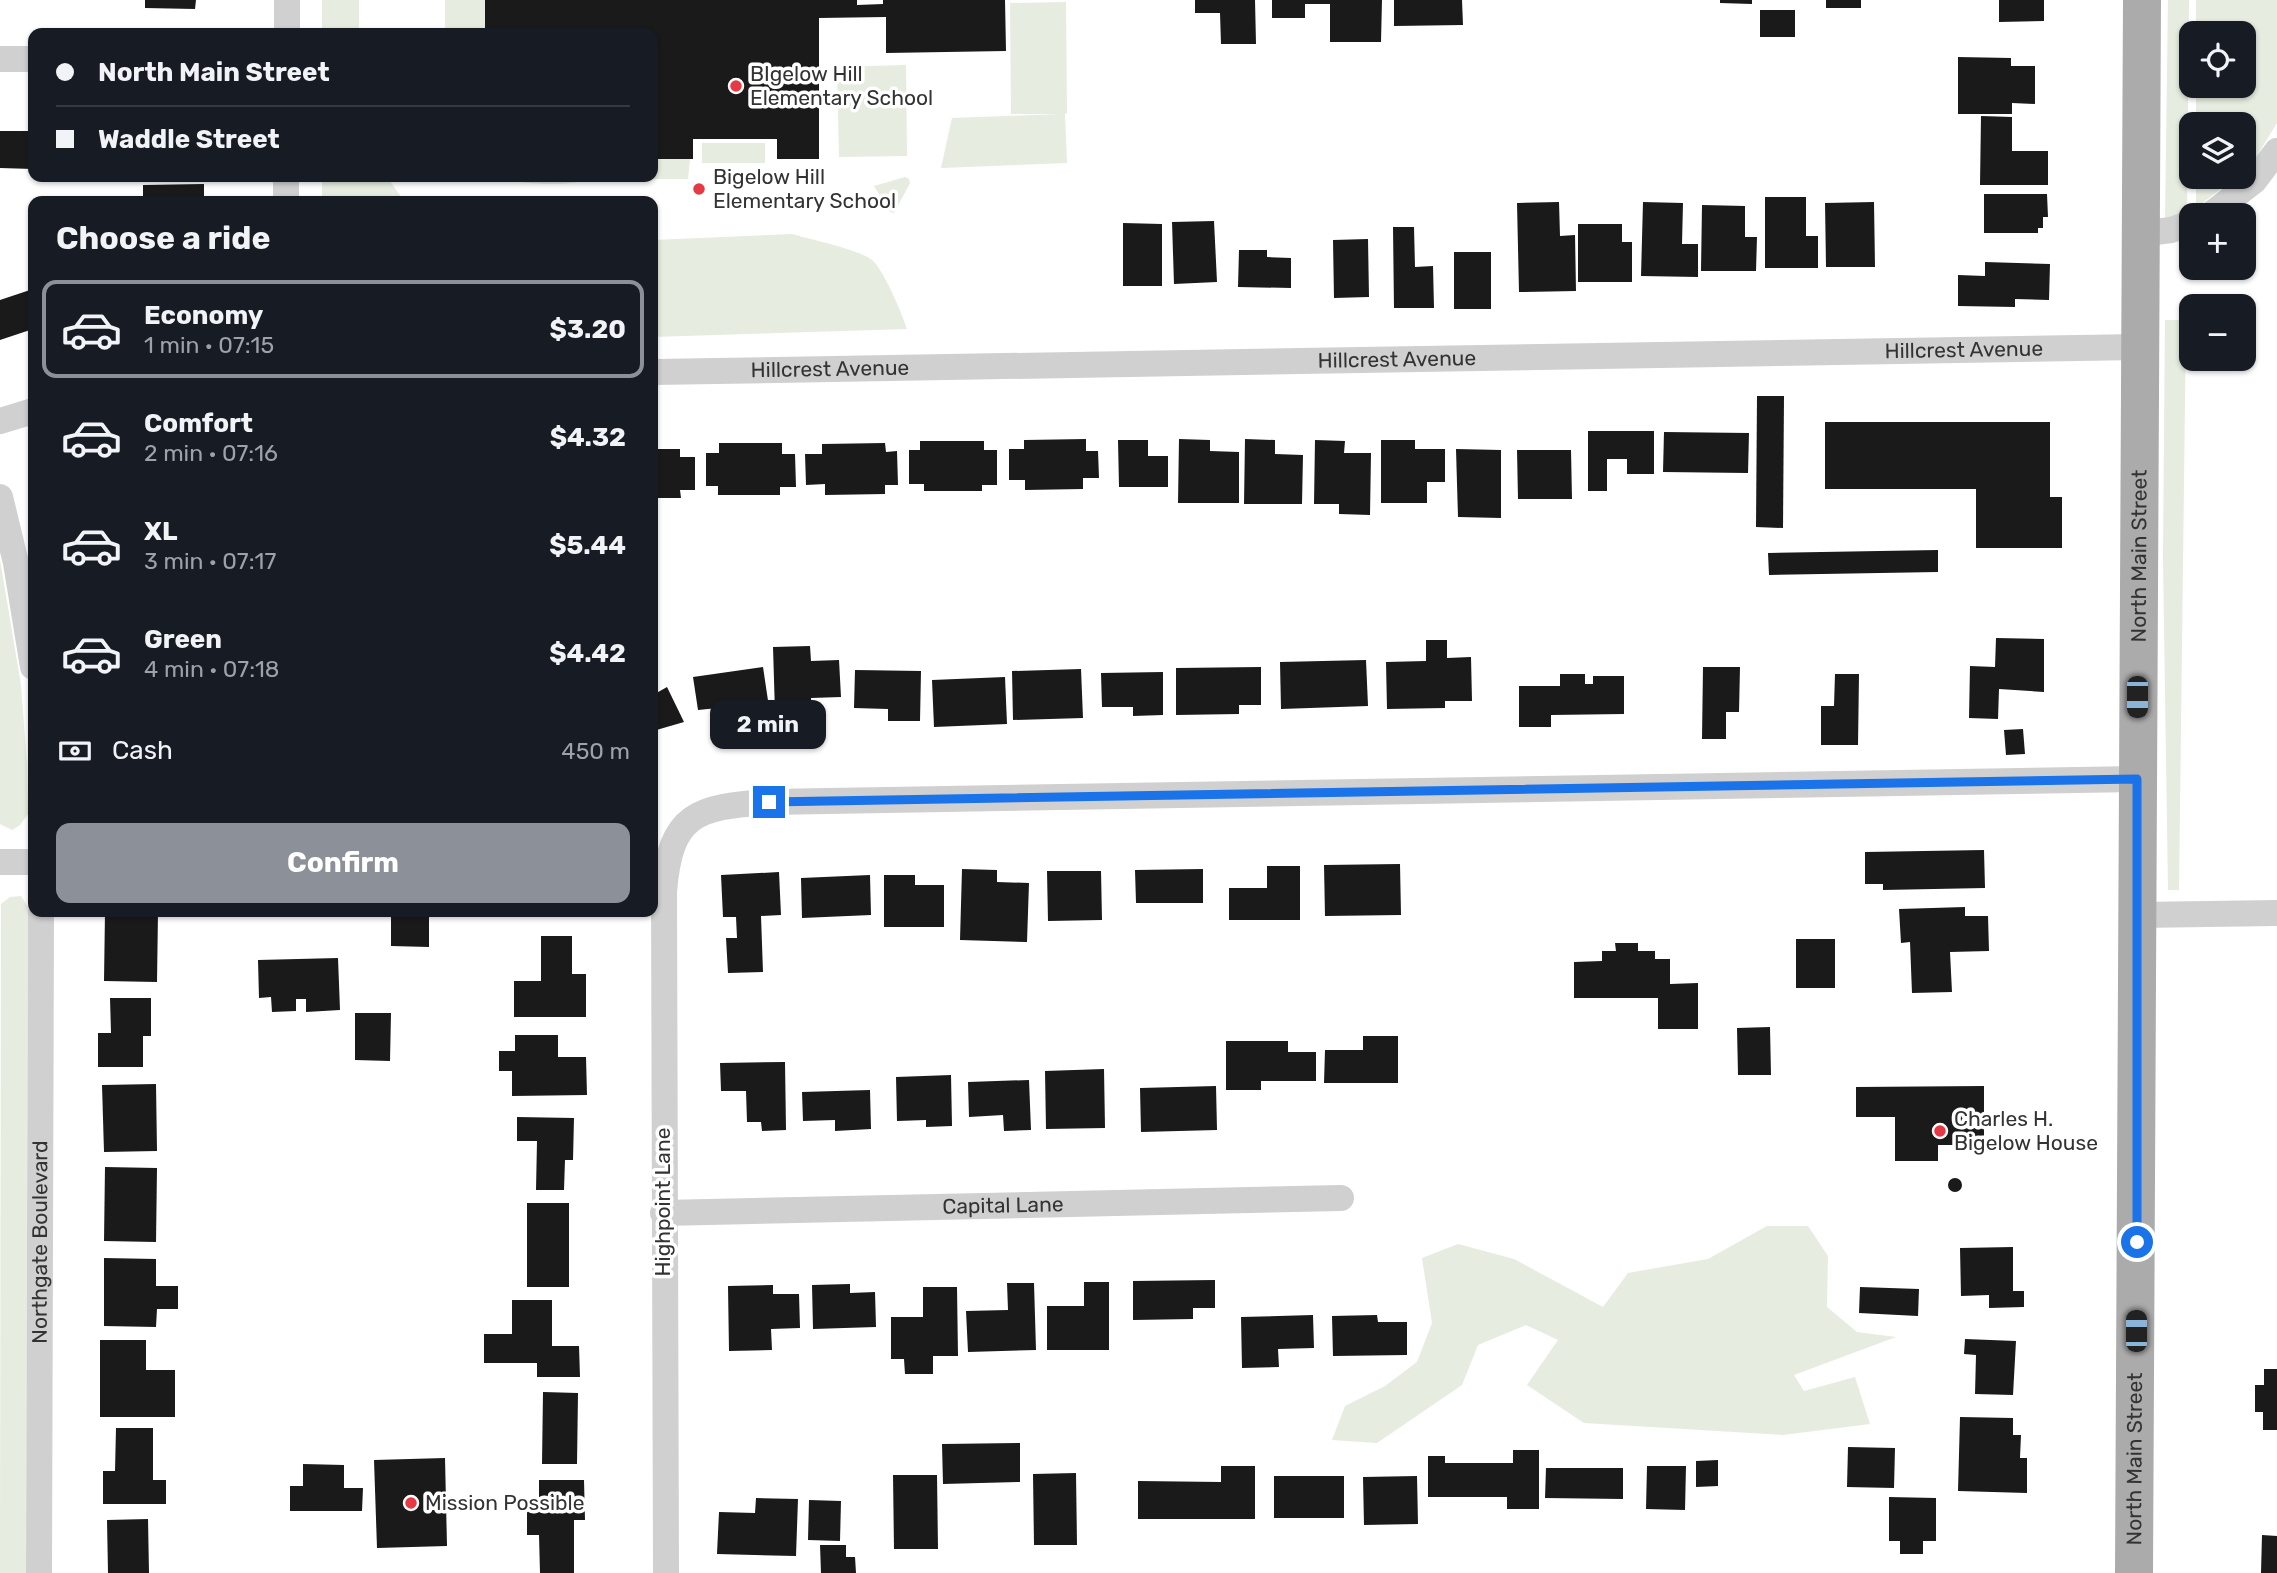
<!DOCTYPE html>
<html lang="en">
<head>
<meta charset="utf-8">
<style>
  :root { --surface:#171b24; --page:#242831; --text:#f1f3f6; --muted:#9ea1a6; --line:#363941; --accent:#8c9099 }
  body { margin:0; font-family:Rubik,sans-serif; background:var(--page); color:var(--text); height:100vh; display:flex; flex-direction:column; font-size:26px; white-space:nowrap }
  * { box-sizing:border-box; margin:0 }
  p { font-size:23px; color:var(--muted) }
  .icon { flex:none; width:38px; height:38px; fill:none; stroke:currentColor; stroke-width:2; stroke-linecap:round; stroke-linejoin:round }
  .map { position:relative; flex:1; overflow:hidden }
  .side { position:absolute; left:28px; top:196px; width:630px; height:721px; display:flex; flex-direction:column; background:var(--surface); border-radius:14px; box-shadow:0 2px 5px #0004 }
  .side>* { flex:none }
  .hud { position:absolute; left:28px; top:28px; width:630px; height:154px; border-radius:14px; box-shadow:0 2px 5px #0004; display:grid; align-content:center; height:154px; padding:0 28px; background:var(--surface) }
  .tools { position:absolute; left:2179px; top:21px; display:grid; gap:14px }
  .tools a { display:grid; place-items:center; width:77px; height:77px; border-radius:14px; background:var(--surface); box-shadow:0 2px 5px #0004; font-size:35px }
  .end { position:absolute; width:32px; height:32px; margin:-16px; border:9px solid #1a73e8; background:#fff; box-shadow:0 0 0 4px #fff }
  .from { border-radius:50% }
  .bubble { position:absolute; height:49px; border-radius:14px; background:var(--surface); box-shadow:0 2px 5px #0004; font-size:23px; font-weight:700; line-height:49px; text-align:center }
  .car { position:absolute; width:21px; height:42px; margin:-21px -10px; border-radius:9px; box-shadow:0 0 5px 2px #0007; background:linear-gradient(#222 24%,#8ab4d8 0 40%,#222 0 76%,#8ab4d8 0 86%,#222 0) }
  .hud b { display:flex; align-items:center; gap:24px; height:66px; font-size:26px }
  .hud b+b { border-top:2px solid var(--line) }
  .hud i { width:18px; height:18px; background:var(--text) }
  ul { padding:0; list-style:none }
  li { display:flex; align-items:center; gap:21px; height:98px; margin:0 14px 10px; padding:0 14px; border:4px solid transparent; border-radius:14px }
  li div { flex:1 }
  li b { display:block; font-size:26px }
  li em { font-style:normal; font-weight:700 }
  li.selected { border-color:var(--accent) }
  li>.icon { width:63px; height:63px; stroke-width:1.5 }
  h2 { padding:0 28px; font-size:32px; line-height:84px }
  .pay { display:flex; align-items:center; gap:18px; height:77px; padding:0 28px; font-size:26px }
  .pay p { margin-inline-start:auto }
  .action { display:flex; gap:14px; margin-top:auto; padding:14px 28px }
  .action a { flex:1; height:80px; border-radius:14px; background:var(--accent); color:#fff; font-size:28px; font-weight:700; line-height:80px; text-align:center }
  .map>svg:first-child { display:block }
  .green { fill:#e6ecdf }
  .building { fill:#1a1a1a }
  .lines { fill:none; stroke-linecap:round; stroke-linejoin:round }
  .street { stroke:#d0d0d0; stroke-width:26 }
  .primary { stroke:#ababab; stroke-width:38 }
  .route { stroke:#1a73e8; stroke-width:9 }
  .poi-dot { fill:#e63946; stroke:#fff; stroke-width:2.5 }
  .labels { text-anchor:middle; stroke-width:7; stroke-linejoin:round; paint-order:stroke }
  .poi-label { font-size:21px; fill:#333; stroke:#fff; text-anchor:start }
  .street-label { font-size:21px; fill:#333; stroke:#fff }
</style>
</head>
<body>
<div class="map">
<svg width="2277" height="1573" viewBox="0 0 2277 1573">
  <rect width="100%" height="100%" fill="#fff"/>
  <g class="green">
    <rect x="322" y="0" width="37" height="33"/>
    <polygon points="445,0 584,0 583,33 445,33"/>
    <polygon points="2168,0 2189,0 2187,214 2165,222"/>
    <polygon points="2196,0 2277,0 2277,123 2255,159 2244,170 2244,124 2196,124 2196,86 2244,86 2244,33 2196,33"/>
    <polygon points="1066,2 1067,113 1065,114 1067,163 941,168 952,118 1060,114 1011,114 1010,3"/>
    <polygon points="906,65 907,156 839,157 837,67"/>
    <rect x="702" y="143" width="63" height="20"/>
    <polygon points="653,159 690,159 688,179 613,179 613,177 653,177"/>
    <polygon points="322,177 387,177 404,201 322,201"/>
    <path d="M498,177H596C579,187 516,185 498,177Z"/>
    <polygon points="905,177 909,179 910,183 894,213 890,212 874,186"/>
    <polygon points="2196,177 2236,177 2196,208"/>
    <polygon points="575,196 582,201 508,201 509,197"/>
    <path d="M792,234C809,239 860,250 872,260C884,270 902,314 907,329L653,337V240Z"/>
    <polygon points="2165,320 2186,320 2179,890 2168,890 2163,558"/>
    <polygon points="0,560 21,685 27,764 28,814 20,825 12,830 0,824"/>
    <polygon points="21,896 28,907 26,1573 0,1573 1,904 10,897"/>
    <polygon points="1767,1226 1808,1226 1828,1256 1827,1307 1857,1332 1896,1337 1794,1375 1804,1391 1855,1377 1870,1424 1783,1435 1584,1423 1527,1385 1558,1340 1526,1325 1478,1345 1462,1385 1377,1443 1332,1440 1345,1406 1385,1386 1417,1362 1432,1323 1422,1258 1458,1244 1514,1259 1603,1307 1628,1273 1708,1259"/>
  </g>
  <g class="building">
    <polygon points="145,0 196,0 195,9 145,8"/>
    <polygon points="485,0 857,0 857,5 883,4 883,0 1005,0 1006,51 886,53 886,17 819,18 819,159 777,159 777,139 693,139 693,159 653,159 653,33 485,33"/>
    <polygon points="1195,0 1255,0 1256,44 1221,44 1220,13 1195,13"/>
    <polygon points="1272,0 1382,0 1381,42 1330,42 1330,4 1305,4 1305,18 1272,18"/>
    <polygon points="1394,0 1462,0 1463,25 1394,26"/>
    <polygon points="1720,0 1752,0 1752,4 1720,3"/>
    <rect x="1826" y="0" width="35" height="8"/>
    <polygon points="1999,0 2044,0 2044,21 1999,22"/>
    <rect x="1760" y="10" width="35" height="27"/>
    <polygon points="1958,57 2011,58 2011,66 2035,66 2035,104 2012,103 2012,114 1958,114"/>
    <polygon points="1981,116 2012,117 2012,151 2048,151 2048,185 1980,185"/>
    <polygon points="0,131 33,131 33,169 0,168"/>
    <polygon points="204,184 204,201 143,201 143,185"/>
    <polygon points="1984,194 2047,194 2048,217 2043,217 2043,228 2038,228 2038,233 1984,233"/>
    <polygon points="1765,197 1806,197 1806,236 1818,236 1818,268 1765,268"/>
    <polygon points="1559,202 1560,236 1575,235 1576,291 1519,292 1517,203"/>
    <polygon points="1643,202 1683,203 1682,244 1698,244 1698,277 1641,276"/>
    <polygon points="1874,202 1875,267 1826,267 1825,203"/>
    <polygon points="1702,205 1745,206 1745,237 1757,237 1756,271 1701,271"/>
    <polygon points="1214,221 1217,282 1174,284 1172,222"/>
    <polygon points="1123,223 1162,224 1162,286 1123,286"/>
    <polygon points="1578,224 1622,224 1622,242 1632,242 1632,282 1578,282"/>
    <polygon points="1393,227 1414,227 1415,267 1433,266 1434,308 1394,308"/>
    <polygon points="1368,239 1369,297 1334,298 1333,240"/>
    <polygon points="1239,250 1267,250 1267,257 1291,258 1291,288 1238,287"/>
    <rect x="1454" y="252" width="37" height="57"/>
    <polygon points="1985,262 2050,264 2049,300 2015,299 2015,307 1958,306 1958,275 1985,276"/>
    <polygon points="33,289 33,329 0,340 0,300"/>
    <polygon points="1757,396 1784,396 1783,528 1756,527"/>
    <polygon points="1825,422 2050,422 2050,497 2062,497 2062,548 1976,548 1976,489 1825,489"/>
    <polygon points="1588,431 1654,431 1654,474 1627,474 1627,459 1607,459 1607,491 1588,491"/>
    <polygon points="1664,432 1749,433 1748,473 1663,472"/>
    <polygon points="1086,439 1086,451 1098,451 1099,478 1083,478 1083,489 1025,490 1025,480 1009,480 1009,449 1024,449 1024,440"/>
    <polygon points="1179,439 1210,440 1210,451 1239,452 1239,503 1178,503"/>
    <polygon points="1245,439 1275,440 1275,454 1303,455 1302,504 1244,504"/>
    <polygon points="1118,440 1148,440 1148,456 1168,456 1168,487 1119,487"/>
    <polygon points="1315,440 1345,441 1344,453 1371,453 1370,515 1339,514 1339,504 1314,504"/>
    <polygon points="1381,440 1415,440 1415,449 1445,449 1445,482 1427,482 1427,503 1381,503"/>
    <polygon points="920,441 984,441 984,450 997,450 997,485 982,485 982,491 924,491 924,484 909,484 909,450 920,450"/>
    <polygon points="719,443 782,443 782,454 795,454 796,487 780,487 780,495 718,495 718,486 706,486 706,453 719,453"/>
    <polygon points="885,443 886,452 897,451 898,485 885,485 885,494 825,495 825,484 806,485 805,454 822,454 822,444"/>
    <polygon points="653,449 680,449 680,457 695,457 695,490 680,490 681,498 653,498"/>
    <polygon points="1456,449 1501,450 1501,518 1458,517"/>
    <polygon points="1517,450 1571,450 1572,499 1518,499"/>
    <polygon points="1938,550 1938,572 1769,575 1768,553"/>
    <polygon points="1996,638 2044,639 2044,692 1999,689 1998,719 1969,718 1970,666 1995,667"/>
    <polygon points="1426,640 1447,640 1447,658 1471,657 1472,701 1445,701 1445,708 1387,709 1386,662 1426,661"/>
    <polygon points="810,646 811,661 839,660 841,697 811,698 812,712 775,713 773,647"/>
    <polygon points="1366,660 1368,706 1281,709 1280,662"/>
    <polygon points="763,667 770,714 719,721 718,708 698,710 693,677"/>
    <polygon points="1261,667 1261,705 1239,705 1239,714 1176,715 1176,668"/>
    <polygon points="1703,667 1740,667 1739,712 1726,712 1726,739 1702,739"/>
    <polygon points="1081,669 1083,718 1013,720 1012,671"/>
    <polygon points="855,670 921,671 920,721 888,721 888,709 854,708"/>
    <polygon points="1163,672 1163,715 1133,716 1133,707 1102,707 1101,673"/>
    <polygon points="1560,674 1585,674 1585,684 1593,684 1593,676 1624,676 1624,714 1551,715 1551,727 1519,727 1519,686 1560,686"/>
    <polygon points="1835,674 1859,674 1858,745 1821,745 1821,706 1834,706"/>
    <polygon points="1005,677 1007,724 934,727 932,680"/>
    <polygon points="667,687 684,722 653,731 653,695"/>
    <polygon points="2023,729 2025,754 2006,755 2004,730"/>
    <polygon points="1984,850 1985,888 1883,890 1883,884 1865,884 1865,852"/>
    <polygon points="1400,864 1401,915 1325,916 1324,865"/>
    <polygon points="1267,866 1300,866 1300,920 1229,920 1229,888 1267,888"/>
    <polygon points="962,869 997,870 997,882 1029,883 1027,942 960,940"/>
    <polygon points="1203,869 1203,903 1136,903 1135,870"/>
    <polygon points="1047,871 1101,871 1102,920 1048,921"/>
    <polygon points="779,872 781,915 761,916 763,972 728,973 726,938 737,938 736,917 723,917 721,875"/>
    <polygon points="870,875 871,915 802,918 801,878"/>
    <polygon points="884,875 915,875 915,885 944,885 944,927 884,927"/>
    <polygon points="1965,907 1965,916 1988,916 1989,951 1950,952 1952,992 1912,993 1910,942 1901,943 1899,909"/>
    <polygon points="105,912 158,912 157,982 104,981"/>
    <polygon points="391,912 429,912 429,947 391,946"/>
    <polygon points="541,936 572,936 572,974 586,974 586,1017 514,1017 514,981 541,981"/>
    <rect x="1796" y="939" width="39" height="49"/>
    <polygon points="1615,943 1638,943 1638,951 1655,951 1655,959 1670,959 1670,984 1698,983 1698,1029 1658,1029 1658,998 1574,998 1574,962 1602,961 1602,951 1616,951"/>
    <polygon points="338,958 340,1010 306,1012 306,999 296,999 296,1011 272,1012 271,997 259,998 258,960"/>
    <polygon points="110,998 151,998 151,1036 143,1036 143,1067 98,1067 98,1033 111,1033"/>
    <polygon points="355,1013 391,1013 390,1061 355,1060"/>
    <polygon points="1770,1027 1771,1075 1738,1075 1737,1028"/>
    <polygon points="515,1035 558,1035 558,1057 586,1057 587,1095 512,1096 512,1071 499,1071 499,1051 515,1051"/>
    <polygon points="1363,1036 1398,1036 1398,1083 1324,1083 1325,1050 1363,1050"/>
    <polygon points="1226,1041 1288,1041 1288,1052 1316,1052 1316,1081 1261,1081 1261,1090 1226,1090"/>
    <polygon points="785,1062 786,1130 762,1131 761,1122 747,1122 746,1091 721,1091 720,1063"/>
    <polygon points="1104,1069 1105,1128 1046,1129 1045,1071"/>
    <polygon points="951,1075 952,1126 926,1127 926,1120 897,1121 896,1077"/>
    <polygon points="1029,1080 1031,1130 1004,1131 1003,1115 969,1117 968,1082"/>
    <polygon points="156,1084 157,1151 104,1152 102,1085"/>
    <polygon points="1216,1086 1217,1130 1141,1132 1140,1088"/>
    <polygon points="1984,1086 1984,1145 1938,1145 1938,1161 1895,1161 1895,1117 1856,1117 1856,1087"/>
    <polygon points="870,1090 871,1129 835,1131 835,1120 803,1121 802,1092"/>
    <polygon points="517,1117 574,1118 573,1160 565,1160 564,1190 536,1190 537,1141 517,1141"/>
    <polygon points="105,1167 157,1168 156,1242 104,1241"/>
    <circle cx="1955" cy="1185" r="7"/>
    <rect x="527" y="1203" width="42" height="84"/>
    <polygon points="2013,1247 2013,1291 2024,1291 2024,1307 1989,1308 1989,1295 1961,1296 1960,1248"/>
    <polygon points="104,1258 156,1259 156,1286 178,1286 178,1309 157,1309 156,1327 104,1326"/>
    <polygon points="1215,1280 1215,1308 1193,1308 1193,1319 1133,1320 1133,1281"/>
    <polygon points="1084,1282 1109,1282 1109,1350 1047,1350 1047,1306 1084,1306"/>
    <polygon points="1007,1283 1034,1283 1036,1350 968,1352 966,1311 1008,1310"/>
    <polygon points="850,1284 850,1293 875,1292 876,1327 813,1329 812,1285"/>
    <polygon points="773,1285 773,1294 799,1294 800,1328 771,1329 772,1350 729,1351 728,1286"/>
    <polygon points="923,1287 957,1287 958,1356 933,1356 933,1374 905,1374 904,1359 891,1359 891,1317 923,1317"/>
    <polygon points="1860,1287 1919,1289 1918,1316 1859,1313"/>
    <polygon points="512,1300 552,1300 552,1346 579,1346 580,1377 537,1377 537,1363 484,1363 484,1334 512,1334"/>
    <polygon points="1313,1315 1314,1348 1278,1349 1279,1367 1242,1368 1241,1317"/>
    <polygon points="1377,1315 1378,1322 1407,1322 1407,1355 1333,1356 1332,1316"/>
    <polygon points="1965,1339 2016,1341 2013,1395 1975,1394 1976,1355 1964,1354"/>
    <polygon points="100,1340 146,1340 146,1370 175,1370 175,1417 100,1417"/>
    <polygon points="2264,1369 2277,1369 2277,1430 2263,1430 2263,1412 2255,1412 2255,1385 2264,1385"/>
    <polygon points="543,1392 578,1393 577,1464 542,1464"/>
    <polygon points="1960,1417 2013,1418 2013,1435 2021,1435 2020,1458 2027,1458 2027,1493 1958,1491"/>
    <polygon points="116,1428 153,1428 153,1480 166,1480 166,1504 103,1504 103,1471 115,1471"/>
    <polygon points="1020,1443 1020,1482 943,1484 942,1444"/>
    <polygon points="1848,1447 1895,1448 1894,1488 1847,1487"/>
    <polygon points="1513,1450 1539,1450 1539,1509 1507,1509 1507,1497 1428,1497 1428,1456 1445,1456 1445,1463 1513,1463"/>
    <polygon points="445,1458 447,1546 377,1548 374,1460"/>
    <polygon points="1718,1460 1718,1486 1696,1487 1696,1461"/>
    <polygon points="303,1464 344,1465 344,1488 363,1488 362,1511 290,1511 290,1486 303,1486"/>
    <polygon points="1221,1466 1255,1466 1255,1519 1138,1519 1138,1481 1221,1482"/>
    <polygon points="1647,1466 1686,1466 1685,1510 1646,1509"/>
    <polygon points="1546,1468 1623,1468 1623,1499 1545,1498"/>
    <polygon points="1076,1473 1077,1545 1034,1545 1033,1474"/>
    <polygon points="893,1475 937,1475 938,1549 894,1549"/>
    <rect x="1274" y="1476" width="70" height="42"/>
    <polygon points="1417,1476 1418,1524 1364,1525 1363,1477"/>
    <polygon points="539,1480 584,1480 585,1520 574,1520 574,1573 540,1573 539,1535 527,1535 527,1502 539,1502"/>
    <polygon points="1889,1497 1936,1498 1936,1541 1923,1541 1923,1554 1900,1554 1900,1541 1889,1541"/>
    <polygon points="756,1498 798,1499 796,1556 717,1554 719,1512 755,1513"/>
    <polygon points="809,1500 841,1501 840,1541 808,1540"/>
    <polygon points="148,1519 149,1573 108,1573 107,1520"/>
    <polygon points="2262,1535 2277,1536 2277,1573 2261,1573"/>
    <polygon points="820,1545 846,1545 846,1557 855,1557 856,1573 821,1573"/>
  </g>
  <g class="lines">
    <g class="street">
      <polyline points="287,33 287,0"/>
      <polyline points="0,59 33,59"/>
      <polyline points="286,201 286,177"/>
      <polyline points="2210,215 2254,181 2277,151"/>
      <polyline points="2140,234 2171,230 2191,223"/>
      <path id="s1" d="M653,372L2139,347"/>
      <polyline points="0,421 33,411"/>
      <polyline points="0,497 16,563 33,667"/>
      <polyline points="0,862 33,862"/>
      <polyline points="2138,915 2277,913"/>
      <path id="s2" d="M663,1213L1341,1198"/>
      <path id="s3" d="M39,1573L41,912"/>
      <path d="M666,1573L664,892C670,813 697,807 769,802L2137,779"/>
    </g>
    <path class="primary" id="s4" d="M2134,1573L2142,0"/>
  </g>
  <g class="lines">
    <polyline class="route" points="769,802 2137,779 2137,1242"/>
  </g>
  <g class="poi-dot">
    <circle cx="736" cy="86" r="7"/>
    <circle cx="699" cy="189" r="7"/>
    <circle cx="1940" cy="1131" r="7"/>
    <circle cx="411" cy="1503" r="7"/>
  </g>
  <g class="labels">
    <g class="poi-label">
      <text x="750" y="81">BIgelow Hill<tspan x="750" dy="24">Elementary School</tspan></text>
      <text x="713" y="184">Bigelow Hill<tspan x="713" dy="24">Elementary School</tspan></text>
      <text x="1954" y="1126">Charles H.<tspan x="1954" dy="24">Bigelow House</tspan></text>
      <text x="425" y="1510">Mission Possible</text>
    </g>
    <g class="street-label">
      <text dy="7" stroke="none"><textPath href="#s1" startOffset="1311">Hillcrest Avenue</textPath></text>
      <text dy="7" stroke="none"><textPath href="#s1" startOffset="744">Hillcrest Avenue</textPath></text>
      <text dy="7" stroke="none"><textPath href="#s1" startOffset="177">Hillcrest Avenue</textPath></text>
      <text dy="7" stroke="none"><textPath href="#s4" startOffset="1017">North Main Street</textPath></text>
      <text transform="translate(663 1202) rotate(-90)" y="7">Highpoint Lane</text>
      <text dy="7" stroke="none"><textPath href="#s2" startOffset="340">Capital Lane</textPath></text>
      <text dy="7" stroke="none"><textPath href="#s3" startOffset="331">Northgate Boulevard</textPath></text>
      <text dy="7" stroke="none"><textPath href="#s4" startOffset="114">North Main Street</textPath></text>
    </g>
  </g>
</svg>
<div class="tools">
<a><svg class="icon" aria-label="locate" viewBox="0 0 24 24"><circle cx="12" cy="12" r="6"/><path d="M12 2v4M12 18v4M2 12h4M18 12h4"/></svg></a>
<a><svg class="icon" aria-label="layers" viewBox="0 0 24 24"><path d="M12 4l9 5-9 5-9-5zM3 14l9 5 9-5"/></svg></a>
<a>+</a>
<a>−</a>
</div>
<i class="end from" style="left:2137px;top:1242px"></i>
<i class="end" style="left:769px;top:802px"></i>
<div class="bubble" style="left:710px;top:700px;width:116px">2 min</div>
<i class="car" style="left:2137px;top:697px;rotate:180deg"></i>
<i class="car" style="left:2136px;top:1331px;rotate:0deg"></i>
<div class="hud">
<b><i class="from"></i>North Main Street</b>
<b><i></i>Waddle Street</b>
</div>
<section class="side">
<h2>Choose a ride</h2>
<ul>
<li class="selected"><svg class="icon" aria-label="car" viewBox="0 0 24 24"><path d="M5 17H2v-5l4-1 3-4h7l3 4 3 1v5h-3M9 17h6M6 11h13"/><circle cx="7" cy="17" r="2"/><circle cx="17" cy="17" r="2"/></svg><div><b>Economy</b><p>1 min · 07:15</p></div><em>$3.20</em></li>
<li><svg class="icon" aria-label="car" viewBox="0 0 24 24"><path d="M5 17H2v-5l4-1 3-4h7l3 4 3 1v5h-3M9 17h6M6 11h13"/><circle cx="7" cy="17" r="2"/><circle cx="17" cy="17" r="2"/></svg><div><b>Comfort</b><p>2 min · 07:16</p></div><em>$4.32</em></li>
<li><svg class="icon" aria-label="car" viewBox="0 0 24 24"><path d="M5 17H2v-5l4-1 3-4h7l3 4 3 1v5h-3M9 17h6M6 11h13"/><circle cx="7" cy="17" r="2"/><circle cx="17" cy="17" r="2"/></svg><div><b>XL</b><p>3 min · 07:17</p></div><em>$5.44</em></li>
<li><svg class="icon" aria-label="car" viewBox="0 0 24 24"><path d="M5 17H2v-5l4-1 3-4h7l3 4 3 1v5h-3M9 17h6M6 11h13"/><circle cx="7" cy="17" r="2"/><circle cx="17" cy="17" r="2"/></svg><div><b>Green</b><p>4 min · 07:18</p></div><em>$4.42</em></li>
</ul>
<div class="pay"><svg class="icon" aria-label="cash" viewBox="0 0 24 24"><path d="M3 7h18v10H3z"/><circle cx="12" cy="12" r="2"/></svg>Cash<p>450 m</p></div>
<div class="action"><a>Confirm</a></div>
</section>
</div>
</body>
</html>
